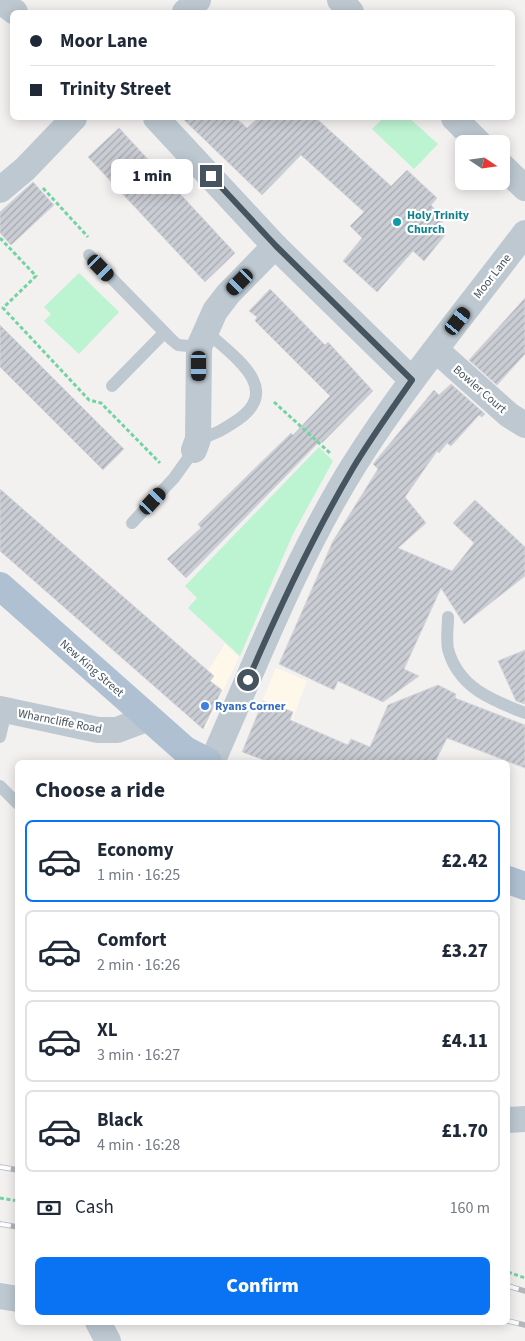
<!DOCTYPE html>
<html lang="en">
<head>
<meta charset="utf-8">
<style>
  :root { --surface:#fff; --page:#f2f2f3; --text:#1f2937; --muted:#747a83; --line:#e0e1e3; --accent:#0a73f3 }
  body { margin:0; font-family:"Source Sans 3",sans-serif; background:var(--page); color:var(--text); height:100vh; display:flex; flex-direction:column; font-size:19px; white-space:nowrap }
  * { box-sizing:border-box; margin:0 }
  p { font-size:16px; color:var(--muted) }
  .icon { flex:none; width:28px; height:28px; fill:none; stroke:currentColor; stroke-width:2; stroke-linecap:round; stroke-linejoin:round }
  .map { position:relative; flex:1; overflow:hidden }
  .side { position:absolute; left:15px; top:760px; width:495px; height:565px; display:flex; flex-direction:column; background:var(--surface); border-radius:8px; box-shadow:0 2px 12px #0003 }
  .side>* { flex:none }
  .banner { position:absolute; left:10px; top:10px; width:505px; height:110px; border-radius:8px; box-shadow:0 2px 12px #0003; display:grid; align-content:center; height:110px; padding:0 20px; background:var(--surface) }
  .needle { width:32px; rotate:103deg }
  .controls { position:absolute; left:455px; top:135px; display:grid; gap:10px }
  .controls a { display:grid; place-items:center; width:55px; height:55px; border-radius:8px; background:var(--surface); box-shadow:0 2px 12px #0003; font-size:25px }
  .end { position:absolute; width:22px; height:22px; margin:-11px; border:6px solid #465460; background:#fff; box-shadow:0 0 0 2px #fff }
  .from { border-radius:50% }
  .bubble { position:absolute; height:35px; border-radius:8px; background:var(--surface); box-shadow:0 2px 12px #0003; font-size:16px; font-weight:800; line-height:35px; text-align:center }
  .car { position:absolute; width:15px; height:30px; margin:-15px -8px; border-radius:6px; box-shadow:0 0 4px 1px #0007; background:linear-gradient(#222 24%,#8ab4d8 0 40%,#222 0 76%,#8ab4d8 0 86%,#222 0) }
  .banner b { display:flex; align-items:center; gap:18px; height:48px; font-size:19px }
  .banner b+b { border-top:1px solid var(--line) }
  .banner i { width:12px; height:12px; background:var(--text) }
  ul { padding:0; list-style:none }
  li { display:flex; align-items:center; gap:15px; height:82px; margin:0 10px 8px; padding:0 10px; border:2px solid var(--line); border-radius:8px }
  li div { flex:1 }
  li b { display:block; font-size:19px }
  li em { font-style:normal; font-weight:800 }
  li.on { border-color:var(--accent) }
  li>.icon { width:45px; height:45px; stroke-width:1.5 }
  h2 { padding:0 20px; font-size:22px; line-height:60px }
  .pay { display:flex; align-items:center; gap:12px; height:55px; padding:0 20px; font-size:19px }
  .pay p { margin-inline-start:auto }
  .primary-button { display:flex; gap:10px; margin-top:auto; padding:10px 20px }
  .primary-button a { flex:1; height:58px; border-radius:8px; background:var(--accent); color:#fff; font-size:20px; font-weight:800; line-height:58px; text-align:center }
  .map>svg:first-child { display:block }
  .commercial { fill:#fef8ea }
  .green { fill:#bcf3d1 }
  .building { fill:url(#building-hatch); stroke:#d4d6dc }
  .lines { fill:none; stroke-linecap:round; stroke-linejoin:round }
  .path { stroke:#71d4a2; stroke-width:3; stroke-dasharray:4 2.5; stroke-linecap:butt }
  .service { stroke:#bdc8d1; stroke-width:12 }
  .minor { stroke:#bdc8d1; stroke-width:26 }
  .primary { stroke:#aec0d1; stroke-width:28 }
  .rail-casing { stroke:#b2b6bb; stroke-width:5.5 }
  .rail { stroke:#fff; stroke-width:4; stroke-dasharray:11; stroke-linecap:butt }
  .route { stroke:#465460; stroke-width:6 }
  .culture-dot { fill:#0f9aa8; stroke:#fff; stroke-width:2 }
  .shop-dot { fill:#3f7fe0; stroke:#fff; stroke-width:2 }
  .labels { text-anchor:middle; stroke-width:4.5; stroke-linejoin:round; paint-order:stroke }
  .culture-label { font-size:12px; font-weight:bold; fill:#0d838f; stroke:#fff; text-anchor:start }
  .street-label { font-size:12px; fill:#465460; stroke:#fff }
  .shop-label { font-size:12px; font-weight:bold; fill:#366cbe; stroke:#fff; text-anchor:start }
</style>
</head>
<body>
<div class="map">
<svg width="525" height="1341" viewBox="0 0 525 1341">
  <defs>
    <pattern id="building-hatch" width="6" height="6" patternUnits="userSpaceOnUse" patternTransform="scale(1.25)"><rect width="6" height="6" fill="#cacdd3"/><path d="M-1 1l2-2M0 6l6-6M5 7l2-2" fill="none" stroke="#a6a9af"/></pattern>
  </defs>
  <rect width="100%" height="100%" fill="#f3f0f0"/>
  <g class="commercial">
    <polygon points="225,644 239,657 206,728 203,728 182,712"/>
    <polygon points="276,668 307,681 276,762 265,762 241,753"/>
  </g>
  <g class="green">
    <polygon points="383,118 409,118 438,144 414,169 372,129"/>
    <polygon points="79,273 119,312 79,354 44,321 51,314 44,307"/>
    <polygon points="319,447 333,461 293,534 240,656 188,608 197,598 185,586"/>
  </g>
  <g class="building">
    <polygon points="182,118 236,118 247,128 258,118 316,118 391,186 407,170 437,198 431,205 445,219 438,227 446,234 424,261 413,251 377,292 343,261 362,238 350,226 364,212 301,155 262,195"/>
    <polygon points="119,128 235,253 205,282 88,157"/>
    <polygon points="33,182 54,205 11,245 0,233 0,212"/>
    <polygon points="270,289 325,345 328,342 373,391 322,443 320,441 186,578 167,559 201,528 198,524 291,433 293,435 330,396 255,321 257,317 249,311"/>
    <polygon points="525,298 525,354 497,385 469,360"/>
    <polygon points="0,325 124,449 103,470 0,367"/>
    <polygon points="451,384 485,414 482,417 479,415 451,446 447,443 439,453 437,451 405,497 426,523 398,548 452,571 474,543 453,523 475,500 525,547 525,576 464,624 441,588 404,669 419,676 383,702 338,681 334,690 279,664 333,541 378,469 373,464 434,390 439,395"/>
    <polygon points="0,489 214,676 210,681 222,690 203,729 0,551"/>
    <polygon points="525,650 525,704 516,701 498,661"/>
    <polygon points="438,685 456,694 455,698 525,725 525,768 447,738 435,762 269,762 242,752 263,701 293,712 290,720 348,745 351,739 370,747 388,705"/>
  </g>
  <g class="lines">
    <g class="path">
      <polyline points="43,188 88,237"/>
      <polyline points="0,238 36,276 3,308 89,400 101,403 160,463"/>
      <polyline points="274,402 330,453"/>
      <polyline points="0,1198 18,1201"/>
      <polyline points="508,1272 525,1278"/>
    </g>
    <g class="service">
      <polyline points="89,255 172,340 178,345 199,347"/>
      <polyline points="112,386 164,333"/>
      <path d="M198,439C215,435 224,429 239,419C283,387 231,355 206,331"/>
      <polyline points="132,523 174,478 194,450"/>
      <path d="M448,617C448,627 446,639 448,649C458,687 491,700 525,713"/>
      <polyline points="0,737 6,711"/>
      <polyline points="0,786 18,804"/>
    </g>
    <g class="minor">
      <polyline points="340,0 351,12"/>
      <polyline points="0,1 15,12"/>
      <polyline points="185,12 198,0"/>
      <polyline points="156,118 275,246 412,380"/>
      <polyline points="454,118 480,144"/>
      <polyline points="501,165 525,188"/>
      <polyline points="0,190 25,169 74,118"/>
      <polyline points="436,350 509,415 525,425"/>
      <polyline points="194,450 198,439 199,347 215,311 228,294 275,246"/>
      <polyline points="0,709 98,730 117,730 149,718"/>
      <path d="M212,762C256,663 296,558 354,465C405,384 467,310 525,233"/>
      <polyline points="508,1120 525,1119"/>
      <polyline points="0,1296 18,1299"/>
      <polyline points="98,1322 108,1341"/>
    </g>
    <g class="primary">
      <polyline points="0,586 185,750 208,762"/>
      <polyline points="508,880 525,886"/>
    </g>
    <g class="rail-casing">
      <g id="rail">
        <polyline points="0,1167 18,1170"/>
        <polyline points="0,1224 18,1227"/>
        <polyline points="508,1286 525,1291"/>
        <polyline points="508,1321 525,1325"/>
      </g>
    </g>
    <use href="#rail" class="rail"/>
  </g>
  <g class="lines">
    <path class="route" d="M211,176L276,246L412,380C392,409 371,438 353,468C313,536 279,608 248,680"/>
  </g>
  <circle class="culture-dot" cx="397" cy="222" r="5"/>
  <circle class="shop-dot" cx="205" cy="706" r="5"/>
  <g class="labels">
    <g class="culture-label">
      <text x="407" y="219">Holy Trinity<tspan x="407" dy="14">Church</tspan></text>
    </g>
    <g class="street-label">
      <text transform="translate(492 276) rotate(-52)" y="4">Moor Lane</text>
      <text transform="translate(480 389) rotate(41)" y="4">Bowler Court</text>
      <text transform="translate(92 668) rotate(41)" y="4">New King Street</text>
      <text transform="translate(60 721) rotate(11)" y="4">Wharncliffe Road</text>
    </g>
    <g class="shop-label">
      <text x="215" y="710">Ryans Corner</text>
    </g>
  </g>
</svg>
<div class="controls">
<a><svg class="needle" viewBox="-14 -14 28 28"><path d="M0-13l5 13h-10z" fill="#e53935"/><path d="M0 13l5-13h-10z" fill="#747a83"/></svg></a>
</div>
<i class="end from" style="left:248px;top:680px"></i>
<i class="end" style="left:211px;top:176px"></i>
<div class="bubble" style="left:111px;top:159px;width:82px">1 min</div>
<i class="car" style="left:101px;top:268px;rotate:136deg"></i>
<i class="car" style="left:240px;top:282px;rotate:225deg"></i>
<i class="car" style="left:458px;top:321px;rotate:38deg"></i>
<i class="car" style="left:199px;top:366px;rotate:180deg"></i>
<i class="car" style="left:153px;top:501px;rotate:43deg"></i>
<div class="banner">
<b><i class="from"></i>Moor Lane</b>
<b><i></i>Trinity Street</b>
</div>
<section class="side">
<h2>Choose a ride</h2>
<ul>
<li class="on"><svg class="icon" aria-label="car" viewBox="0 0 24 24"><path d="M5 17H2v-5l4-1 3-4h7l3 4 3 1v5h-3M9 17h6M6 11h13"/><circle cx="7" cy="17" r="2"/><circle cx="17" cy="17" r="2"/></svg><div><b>Economy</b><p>1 min · 16:25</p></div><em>£2.42</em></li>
<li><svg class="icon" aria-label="car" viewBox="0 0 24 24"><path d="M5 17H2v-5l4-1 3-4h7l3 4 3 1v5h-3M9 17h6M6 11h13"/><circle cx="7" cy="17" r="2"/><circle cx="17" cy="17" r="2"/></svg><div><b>Comfort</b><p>2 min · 16:26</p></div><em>£3.27</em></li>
<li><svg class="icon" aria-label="car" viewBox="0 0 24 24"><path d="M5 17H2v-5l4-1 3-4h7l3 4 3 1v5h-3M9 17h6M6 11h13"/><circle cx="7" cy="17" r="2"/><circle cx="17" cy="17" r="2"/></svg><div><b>XL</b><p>3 min · 16:27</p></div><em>£4.11</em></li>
<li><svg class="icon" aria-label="car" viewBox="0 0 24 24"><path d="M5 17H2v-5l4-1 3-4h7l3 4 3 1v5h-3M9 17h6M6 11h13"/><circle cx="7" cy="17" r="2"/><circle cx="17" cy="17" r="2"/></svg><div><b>Black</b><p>4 min · 16:28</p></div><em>£1.70</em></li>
</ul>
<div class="pay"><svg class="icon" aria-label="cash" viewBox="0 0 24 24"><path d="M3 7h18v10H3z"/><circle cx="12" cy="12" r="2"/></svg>Cash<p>160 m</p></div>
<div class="primary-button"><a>Confirm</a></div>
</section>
</div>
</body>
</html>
